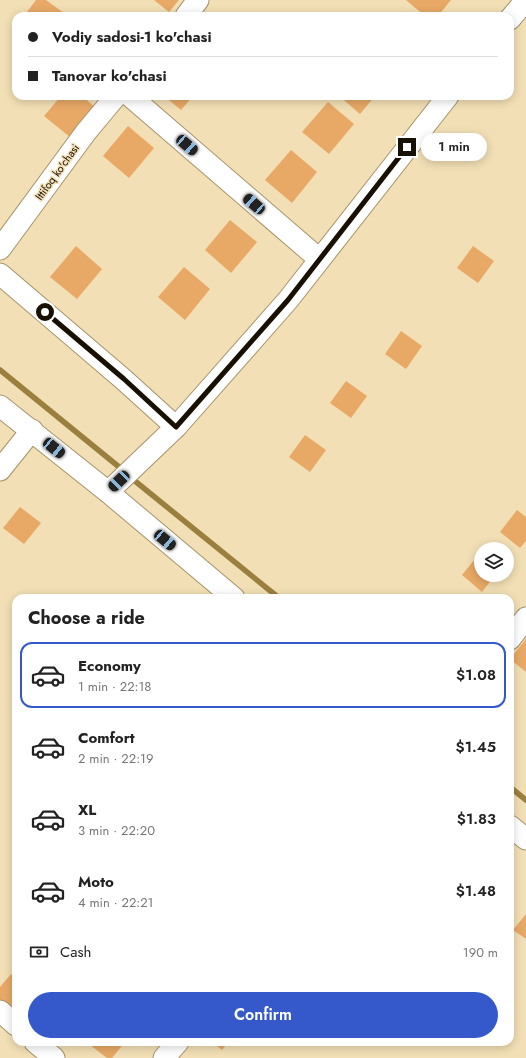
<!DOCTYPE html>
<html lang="en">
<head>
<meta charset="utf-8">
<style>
  :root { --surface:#fff; --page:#f2f2f2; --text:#222; --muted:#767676; --line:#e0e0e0; --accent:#3559ca }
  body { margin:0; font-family:Jost,sans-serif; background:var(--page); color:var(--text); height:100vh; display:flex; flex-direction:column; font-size:15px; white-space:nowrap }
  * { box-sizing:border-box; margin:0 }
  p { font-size:13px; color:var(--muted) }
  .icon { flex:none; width:22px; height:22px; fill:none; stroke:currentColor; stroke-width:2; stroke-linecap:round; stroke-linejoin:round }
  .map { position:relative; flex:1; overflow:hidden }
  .panel { position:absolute; left:12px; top:594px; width:502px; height:452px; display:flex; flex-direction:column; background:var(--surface); border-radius:12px; box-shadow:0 2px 10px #0003 }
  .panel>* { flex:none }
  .hud { position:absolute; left:12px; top:12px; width:502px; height:88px; border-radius:12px; box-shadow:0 2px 10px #0003; display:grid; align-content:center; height:88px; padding:0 16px; background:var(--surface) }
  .fabs { position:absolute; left:474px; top:542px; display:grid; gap:8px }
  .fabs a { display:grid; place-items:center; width:40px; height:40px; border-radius:50%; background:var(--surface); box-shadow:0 2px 10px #0003; font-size:20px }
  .end { position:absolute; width:18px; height:18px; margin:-9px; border:5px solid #171003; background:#fff; box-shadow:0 0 0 2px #fff }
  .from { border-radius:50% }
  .bubble { position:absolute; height:28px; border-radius:14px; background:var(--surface); box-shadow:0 2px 10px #0003; font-size:13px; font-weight:600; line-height:28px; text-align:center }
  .car { position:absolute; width:12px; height:24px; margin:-12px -6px; border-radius:5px; box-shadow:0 0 3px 1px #0007; background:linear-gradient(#222 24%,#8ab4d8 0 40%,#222 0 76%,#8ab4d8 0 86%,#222 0) }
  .hud b { display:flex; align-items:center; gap:14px; height:38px; font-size:15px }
  .hud b+b { border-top:1px solid var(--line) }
  .hud i { width:10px; height:10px; background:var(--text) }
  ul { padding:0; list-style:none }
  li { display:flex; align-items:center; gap:12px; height:66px; margin:0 8px 6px; padding:0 8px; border:2px solid transparent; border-radius:12px }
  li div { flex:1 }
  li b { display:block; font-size:15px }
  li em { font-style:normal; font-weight:600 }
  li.active { border-color:var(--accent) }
  li>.icon { width:36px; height:36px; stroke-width:1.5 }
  h2 { padding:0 16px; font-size:18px; line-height:48px }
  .pay { display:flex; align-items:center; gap:10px; height:44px; padding:0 16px; font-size:15px }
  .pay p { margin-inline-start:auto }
  .cta { display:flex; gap:8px; margin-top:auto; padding:8px 16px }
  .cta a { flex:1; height:46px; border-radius:24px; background:var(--accent); color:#fff; font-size:16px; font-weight:600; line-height:46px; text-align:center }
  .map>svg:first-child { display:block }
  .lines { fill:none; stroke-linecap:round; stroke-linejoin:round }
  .stream { stroke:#9b7f3f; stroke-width:5.5 }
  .building { fill:#e8a966 }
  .street-casing { stroke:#a5936b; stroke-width:23 }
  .street { stroke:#fff; stroke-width:21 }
  .route { stroke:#171003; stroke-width:5 }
  .labels { text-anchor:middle; stroke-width:3; stroke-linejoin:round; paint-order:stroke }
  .street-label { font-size:11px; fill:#171003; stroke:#f2dfb5 }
</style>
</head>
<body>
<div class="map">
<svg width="526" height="1058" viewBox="0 0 526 1058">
  <rect width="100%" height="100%" fill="#f2dfb5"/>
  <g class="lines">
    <g class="stream">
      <polyline points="0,370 124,471"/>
      <polyline points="130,477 279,598"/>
      <polyline points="510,787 526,800"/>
    </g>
  </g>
  <g class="building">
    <polygon points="36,0 46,0 68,16 24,16"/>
    <polygon points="154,0 179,0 169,12"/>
    <polygon points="406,0 451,0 438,16 425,16"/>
    <polygon points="61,96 82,96 96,108 71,138 44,116"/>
    <polygon points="164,96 193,96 181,110"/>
    <polygon points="339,96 375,96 360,114"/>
    <polygon points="328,102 354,124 329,154 302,132"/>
    <polygon points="128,126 154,148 129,178 103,156"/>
    <polygon points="291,150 317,172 292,203 265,180"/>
    <polygon points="230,220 257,242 231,273 205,250"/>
    <polygon points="76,246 102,269 77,299 50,277"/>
    <polygon points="473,246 494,261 478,283 457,268"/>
    <polygon points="184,267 210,289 185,320 158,297"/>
    <polygon points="401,331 422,346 406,369 385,354"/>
    <polygon points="346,381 367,396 351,418 330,403"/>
    <polygon points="305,435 326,450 310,472 289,457"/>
    <polygon points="20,507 41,523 24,544 3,528"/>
    <polygon points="517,510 526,517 526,541 520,548 500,532"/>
    <polygon points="479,554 481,555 481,575 495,575 482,592 462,575"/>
    <polygon points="526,639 526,672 510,659"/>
    <polygon points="526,914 526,939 513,930"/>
    <polygon points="11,974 16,978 16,1009 14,1011 0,1000 0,987"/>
    <polygon points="92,1042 125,1042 112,1058 107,1058 90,1045"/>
    <polygon points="212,1042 228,1042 222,1050"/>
  </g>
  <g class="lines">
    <g class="street-casing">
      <g id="street">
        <polyline points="186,16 198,0"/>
        <polyline points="510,19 526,0"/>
        <polyline points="130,96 319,259"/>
        <polyline points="0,249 86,132 116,96"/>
        <polyline points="0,274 123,379 176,427"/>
        <polyline points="0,406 108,492 234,598"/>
        <polyline points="0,470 32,430"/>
        <polyline points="108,492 176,427 288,300 448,96"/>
        <polyline points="510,639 526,618"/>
        <polyline points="510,826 526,839"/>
        <polyline points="0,1011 16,1025"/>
        <polyline points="35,1042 54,1058"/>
        <polyline points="164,1058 178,1042"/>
      </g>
    </g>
    <use href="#street" class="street"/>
  </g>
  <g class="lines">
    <polyline class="route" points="45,312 124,379 176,427 288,300 407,147"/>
  </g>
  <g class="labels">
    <g class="street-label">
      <text transform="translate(57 172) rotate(-54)" y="4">Ittifoq ko'chasi</text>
    </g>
  </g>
</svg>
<div class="fabs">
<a><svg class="icon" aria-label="layers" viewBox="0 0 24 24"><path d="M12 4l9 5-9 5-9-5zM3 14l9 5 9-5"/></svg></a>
</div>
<i class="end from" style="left:45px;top:312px"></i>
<i class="end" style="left:407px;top:147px"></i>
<div class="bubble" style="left:421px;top:133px;width:66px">1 min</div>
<i class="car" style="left:187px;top:145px;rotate:131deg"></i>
<i class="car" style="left:254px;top:204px;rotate:311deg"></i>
<i class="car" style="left:54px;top:448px;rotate:129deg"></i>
<i class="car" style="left:119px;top:481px;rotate:226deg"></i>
<i class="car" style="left:165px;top:540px;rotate:130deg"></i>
<div class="hud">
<b><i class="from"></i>Vodiy sadosi-1 ko'chasi</b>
<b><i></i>Tanovar ko'chasi</b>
</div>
<section class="panel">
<h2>Choose a ride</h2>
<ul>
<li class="active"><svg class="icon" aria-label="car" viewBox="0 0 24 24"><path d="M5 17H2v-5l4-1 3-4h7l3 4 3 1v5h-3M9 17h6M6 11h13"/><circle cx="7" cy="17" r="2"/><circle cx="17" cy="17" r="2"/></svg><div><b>Economy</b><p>1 min · 22:18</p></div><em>$1.08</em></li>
<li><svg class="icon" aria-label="car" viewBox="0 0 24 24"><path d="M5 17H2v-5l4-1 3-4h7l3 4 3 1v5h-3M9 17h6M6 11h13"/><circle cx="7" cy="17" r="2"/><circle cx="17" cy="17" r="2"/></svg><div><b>Comfort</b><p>2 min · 22:19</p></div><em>$1.45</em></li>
<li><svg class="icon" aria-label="car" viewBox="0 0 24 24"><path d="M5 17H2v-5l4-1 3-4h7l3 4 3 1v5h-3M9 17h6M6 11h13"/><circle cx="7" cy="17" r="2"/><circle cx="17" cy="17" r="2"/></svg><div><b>XL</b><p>3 min · 22:20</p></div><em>$1.83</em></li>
<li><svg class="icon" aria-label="car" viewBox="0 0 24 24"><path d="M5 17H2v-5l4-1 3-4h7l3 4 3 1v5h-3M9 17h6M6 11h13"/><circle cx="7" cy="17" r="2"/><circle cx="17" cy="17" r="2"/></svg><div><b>Moto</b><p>4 min · 22:21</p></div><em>$1.48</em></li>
</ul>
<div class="pay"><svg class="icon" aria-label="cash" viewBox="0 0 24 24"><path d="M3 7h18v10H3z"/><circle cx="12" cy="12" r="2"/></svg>Cash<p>190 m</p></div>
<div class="cta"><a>Confirm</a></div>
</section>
</div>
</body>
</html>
